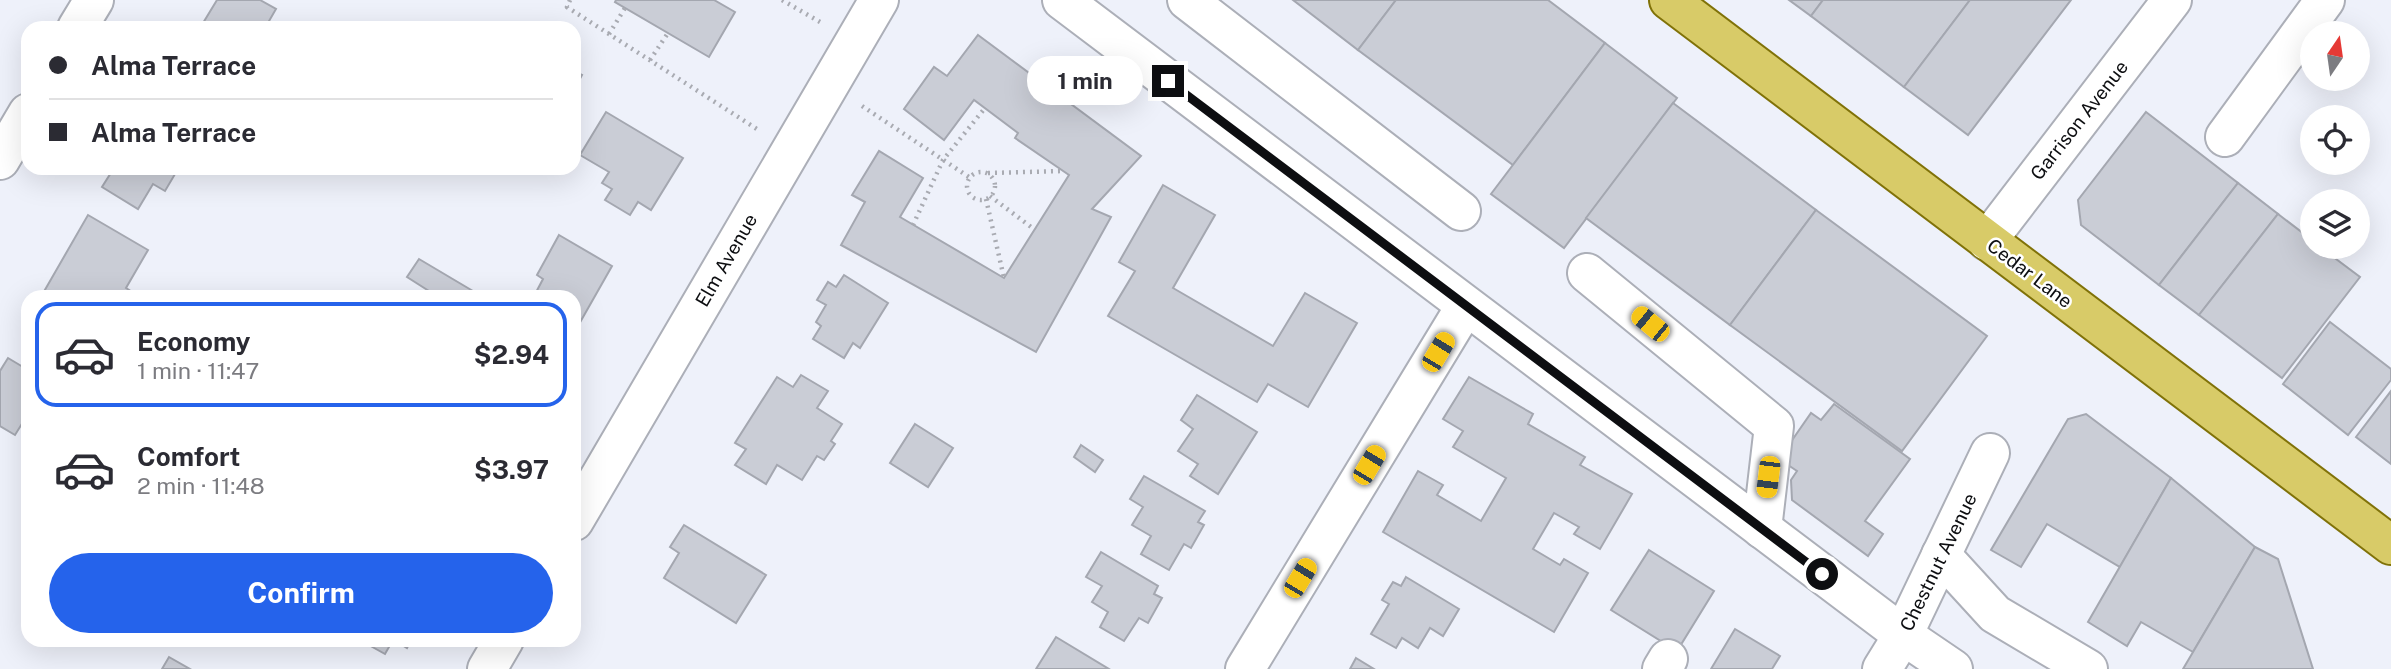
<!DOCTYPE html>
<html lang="en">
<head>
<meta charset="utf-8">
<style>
  :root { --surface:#fff; --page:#f2f2f3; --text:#2b2b33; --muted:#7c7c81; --line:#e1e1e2; --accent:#2563eb }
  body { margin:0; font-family:"Public Sans",sans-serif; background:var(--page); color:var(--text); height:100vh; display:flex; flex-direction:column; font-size:26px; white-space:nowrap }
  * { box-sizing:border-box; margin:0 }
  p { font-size:23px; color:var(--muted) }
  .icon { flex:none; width:38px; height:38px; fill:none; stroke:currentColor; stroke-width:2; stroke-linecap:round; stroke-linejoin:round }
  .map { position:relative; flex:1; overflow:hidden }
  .drawer { position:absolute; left:21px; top:290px; width:560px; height:357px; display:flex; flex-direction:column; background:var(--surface); border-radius:21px; box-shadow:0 7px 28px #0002 }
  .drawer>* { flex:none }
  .hud { position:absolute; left:21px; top:21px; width:560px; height:154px; border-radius:21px; box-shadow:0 7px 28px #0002; display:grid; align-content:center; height:154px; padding:0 28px; background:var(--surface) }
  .needle { width:46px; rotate:13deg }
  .tools { position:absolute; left:2300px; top:21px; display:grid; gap:14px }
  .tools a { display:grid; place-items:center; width:70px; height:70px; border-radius:50%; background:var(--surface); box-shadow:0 7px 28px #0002; font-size:35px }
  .end { position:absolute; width:32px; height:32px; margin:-16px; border:9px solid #0d0e11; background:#fff; box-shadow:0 0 0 4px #fff }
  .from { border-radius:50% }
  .bubble { position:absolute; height:49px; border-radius:24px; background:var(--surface); box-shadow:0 7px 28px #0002; font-size:23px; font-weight:700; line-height:49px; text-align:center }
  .car { position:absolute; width:21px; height:42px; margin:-21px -10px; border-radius:9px; box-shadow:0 0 5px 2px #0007; background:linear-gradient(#f5c518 24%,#345 0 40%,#f5c518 0 76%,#345 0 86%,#f5c518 0) }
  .hud b { display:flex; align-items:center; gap:24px; height:66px; font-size:26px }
  .hud b+b { border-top:2px solid var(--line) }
  .hud i { width:18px; height:18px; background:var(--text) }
  ul { padding:12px 0 0; list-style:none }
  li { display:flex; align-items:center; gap:21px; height:105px; margin:0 14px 10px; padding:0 14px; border:4px solid transparent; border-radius:21px }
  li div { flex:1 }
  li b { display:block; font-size:26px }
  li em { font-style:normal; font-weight:700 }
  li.current { border-color:var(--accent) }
  li>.icon { width:63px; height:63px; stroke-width:1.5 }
  .primary-button { display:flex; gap:14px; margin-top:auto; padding:14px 28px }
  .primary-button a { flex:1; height:80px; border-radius:42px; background:var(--accent); color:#fff; font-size:28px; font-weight:700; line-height:80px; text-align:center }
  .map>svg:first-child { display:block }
  .building { fill:#cacdd6; stroke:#a4a7b0; stroke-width:2 }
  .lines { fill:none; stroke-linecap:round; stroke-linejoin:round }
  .minor-casing { stroke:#acafb8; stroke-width:42 }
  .major-casing { stroke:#807208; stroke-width:42 }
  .path { stroke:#a9abb2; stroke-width:4.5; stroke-dasharray:2 5; stroke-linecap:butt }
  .minor { stroke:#fff; stroke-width:38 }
  .major { stroke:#d8cb68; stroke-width:38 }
  .route { stroke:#0d0e11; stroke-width:9 }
  .labels { text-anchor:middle; stroke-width:5; stroke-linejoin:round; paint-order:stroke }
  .street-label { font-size:19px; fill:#0d0e11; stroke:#fff }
</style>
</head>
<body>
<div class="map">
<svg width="2391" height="669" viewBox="0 0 2391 669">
  <rect width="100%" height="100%" fill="#eef1fa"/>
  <g class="building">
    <polygon points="217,0 260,0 276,9 265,28 200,28"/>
    <polygon points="616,0 714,0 735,12 709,57 615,2"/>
    <polygon points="1293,0 1396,0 1358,50"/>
    <polygon points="1396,0 1548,0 1605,43 1513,165 1358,50"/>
    <polygon points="1789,0 1823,0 1811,16"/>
    <polygon points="1823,0 1970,0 1904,87 1811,16"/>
    <polygon points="1970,0 2071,0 1968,135 1904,87"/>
    <polygon points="978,35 1141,156 1092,209 1111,217 1036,352 841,245 865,202 852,195 879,151 923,178 900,217 1004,278 1069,175 1015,138 1018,133 974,100 944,140 904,109 934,67 947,76"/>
    <polygon points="1605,43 1677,98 1564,248 1491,194"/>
    <polygon points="574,71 582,75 574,90"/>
    <polygon points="1673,103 1816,210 1730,325 1586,218"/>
    <polygon points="606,112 683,158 651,210 638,202 630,215 605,200 612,189 602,183 609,172 580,155"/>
    <polygon points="2146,112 2238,183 2159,285 2081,225 2078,200"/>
    <polygon points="114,168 177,168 178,169 165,191 153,184 138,209 102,187"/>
    <polygon points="2238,183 2278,214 2199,315 2159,285"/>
    <polygon points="1163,185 1215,215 1173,288 1273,346 1305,293 1357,323 1308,407 1268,384 1257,402 1108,316 1135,271 1119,262"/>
    <polygon points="1816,210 1987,336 1902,451 1730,325"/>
    <polygon points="2278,214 2312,240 2312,247 2320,247 2360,277 2282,378 2199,315"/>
    <polygon points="88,215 148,250 126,288 142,298 46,298 42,295"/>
    <polygon points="559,235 612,266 574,333 574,298 533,298 543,279 537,275"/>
    <polygon points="419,259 483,297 483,298 440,298 407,277"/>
    <polygon points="844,275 888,303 860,348 853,343 844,358 813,339 821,326 816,322 826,305 817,300 828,282 836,287"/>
    <polygon points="2330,322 2391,369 2391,380 2348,435 2283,384"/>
    <polygon points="8,358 28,370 28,414 15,435 0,426 0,371"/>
    <polygon points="801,375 828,391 817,408 842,424 831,441 835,444 824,460 817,456 802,480 777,465 766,484 735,465 746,449 735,443 777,377 793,387"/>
    <polygon points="1469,377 1533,414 1528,424 1585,457 1580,465 1632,494 1600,549 1574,534 1579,527 1554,513 1533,549 1560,565 1564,559 1588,573 1554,632 1383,532 1418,471 1443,485 1437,495 1481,521 1506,478 1453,447 1463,431 1443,419"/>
    <polygon points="2391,391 2391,464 2356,437"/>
    <polygon points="1197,395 1257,432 1218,494 1190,476 1198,464 1178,451 1193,429 1181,420"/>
    <polygon points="1834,404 1910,459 1865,521 1883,534 1868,556 1792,500 1791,480 1797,471 1779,459 1811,413 1821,420"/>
    <polygon points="2086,414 2171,478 2120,567 2047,524 2021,567 1991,550 2068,419"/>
    <polygon points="915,424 953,448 928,487 890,463"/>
    <polygon points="1081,445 1103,460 1095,472 1074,457"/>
    <polygon points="1144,476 1205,511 1198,522 1204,525 1191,548 1184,544 1169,570 1141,554 1151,536 1132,525 1143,507 1130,499"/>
    <polygon points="2171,478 2255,547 2193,652 2141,622 2127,646 2088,622"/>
    <polygon points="684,525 766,575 736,623 664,578 679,553 670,547"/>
    <polygon points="2255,547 2278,559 2313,669 2183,669"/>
    <polygon points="1649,550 1714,591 1677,651 1611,610"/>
    <polygon points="1101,552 1158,586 1154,594 1162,598 1148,623 1139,618 1124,641 1100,627 1108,612 1092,602 1102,586 1086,577"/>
    <polygon points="1406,577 1459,609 1443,636 1430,628 1418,648 1402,638 1396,648 1371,634 1389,604 1382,600 1393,582 1401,586"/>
    <polygon points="1735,629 1780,656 1772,669 1711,669"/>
    <polygon points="1056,637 1109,669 1036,669"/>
    <polygon points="360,640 393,640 385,654"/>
    <polygon points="394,640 411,640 407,648"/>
    <polygon points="169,657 190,669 162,669"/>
    <polygon points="1356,658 1374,669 1350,669"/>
  </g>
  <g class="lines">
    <g class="minor-casing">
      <g id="minor">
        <polyline points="1062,0 1903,635 1953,669"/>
        <polyline points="1187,0 1461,211"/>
        <polyline points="77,28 94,0"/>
        <polyline points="2225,137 2325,0"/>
        <polyline points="0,160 28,113"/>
        <polyline points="1987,241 2172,0"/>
        <polyline points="1587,273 1774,426 1762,529"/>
        <polyline points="574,521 879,0"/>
        <polyline points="1941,555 1995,614 2088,669"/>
        <polyline points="487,669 504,640"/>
        <polyline points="1245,669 1465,307"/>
        <polyline points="1662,669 1668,659"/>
        <polyline points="1882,669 1903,635 1990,453"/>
      </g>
    </g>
    <g class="major-casing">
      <polyline id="major" points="1669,0 2391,545"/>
    </g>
    <g class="path">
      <polyline points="570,0 567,7 760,131"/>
      <polyline points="782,0 820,22"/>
      <polyline points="609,34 625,8"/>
      <polyline points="650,60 668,33"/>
      <polyline points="862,106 969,177"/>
      <circle cx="981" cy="186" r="14"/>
      <polyline points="988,173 1064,171"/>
      <polyline points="990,196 1035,230"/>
      <polyline points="986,199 1004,278"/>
      <polyline points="913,225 943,160 985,108"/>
    </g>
    <use href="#minor" class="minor"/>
    <use href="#major" class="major"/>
  </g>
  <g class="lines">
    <polyline class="route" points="1168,81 1822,574"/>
  </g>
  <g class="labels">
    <g class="street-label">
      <text transform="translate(2079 120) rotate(-52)" y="7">Garrison Avenue</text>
      <text transform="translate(726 260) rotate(-60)" y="7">Elm Avenue</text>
      <text transform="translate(2030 273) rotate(37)" y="7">Cedar Lane</text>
      <text transform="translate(1938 562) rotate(-64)" y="7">Chestnut Avenue</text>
    </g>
  </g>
</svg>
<div class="tools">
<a><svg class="needle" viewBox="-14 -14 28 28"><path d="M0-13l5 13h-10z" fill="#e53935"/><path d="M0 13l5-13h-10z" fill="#7c7c81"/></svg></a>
<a><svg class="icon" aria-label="locate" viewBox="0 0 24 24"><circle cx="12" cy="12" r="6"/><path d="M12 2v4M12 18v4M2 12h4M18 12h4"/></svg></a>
<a><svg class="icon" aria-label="layers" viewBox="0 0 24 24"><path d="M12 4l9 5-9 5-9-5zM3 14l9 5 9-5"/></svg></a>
</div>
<i class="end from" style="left:1822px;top:574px"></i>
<i class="end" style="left:1168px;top:81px"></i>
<div class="bubble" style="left:1027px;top:56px;width:116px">1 min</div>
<i class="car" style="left:1650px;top:324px;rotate:309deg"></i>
<i class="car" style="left:1438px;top:352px;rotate:31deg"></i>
<i class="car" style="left:1369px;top:465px;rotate:31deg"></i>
<i class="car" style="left:1768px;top:477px;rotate:187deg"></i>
<i class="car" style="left:1300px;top:578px;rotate:31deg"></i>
<div class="hud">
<b><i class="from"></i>Alma Terrace</b>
<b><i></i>Alma Terrace</b>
</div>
<section class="drawer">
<ul>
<li class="current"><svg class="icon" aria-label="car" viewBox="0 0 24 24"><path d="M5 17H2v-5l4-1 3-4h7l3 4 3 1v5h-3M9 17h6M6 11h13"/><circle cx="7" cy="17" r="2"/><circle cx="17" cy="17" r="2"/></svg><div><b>Economy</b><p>1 min · 11:47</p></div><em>$2.94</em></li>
<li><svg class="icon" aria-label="car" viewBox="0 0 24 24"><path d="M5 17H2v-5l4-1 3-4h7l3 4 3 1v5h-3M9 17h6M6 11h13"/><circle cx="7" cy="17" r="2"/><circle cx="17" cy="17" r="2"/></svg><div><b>Comfort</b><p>2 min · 11:48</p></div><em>$3.97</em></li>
</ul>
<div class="primary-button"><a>Confirm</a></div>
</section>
</div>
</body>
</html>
